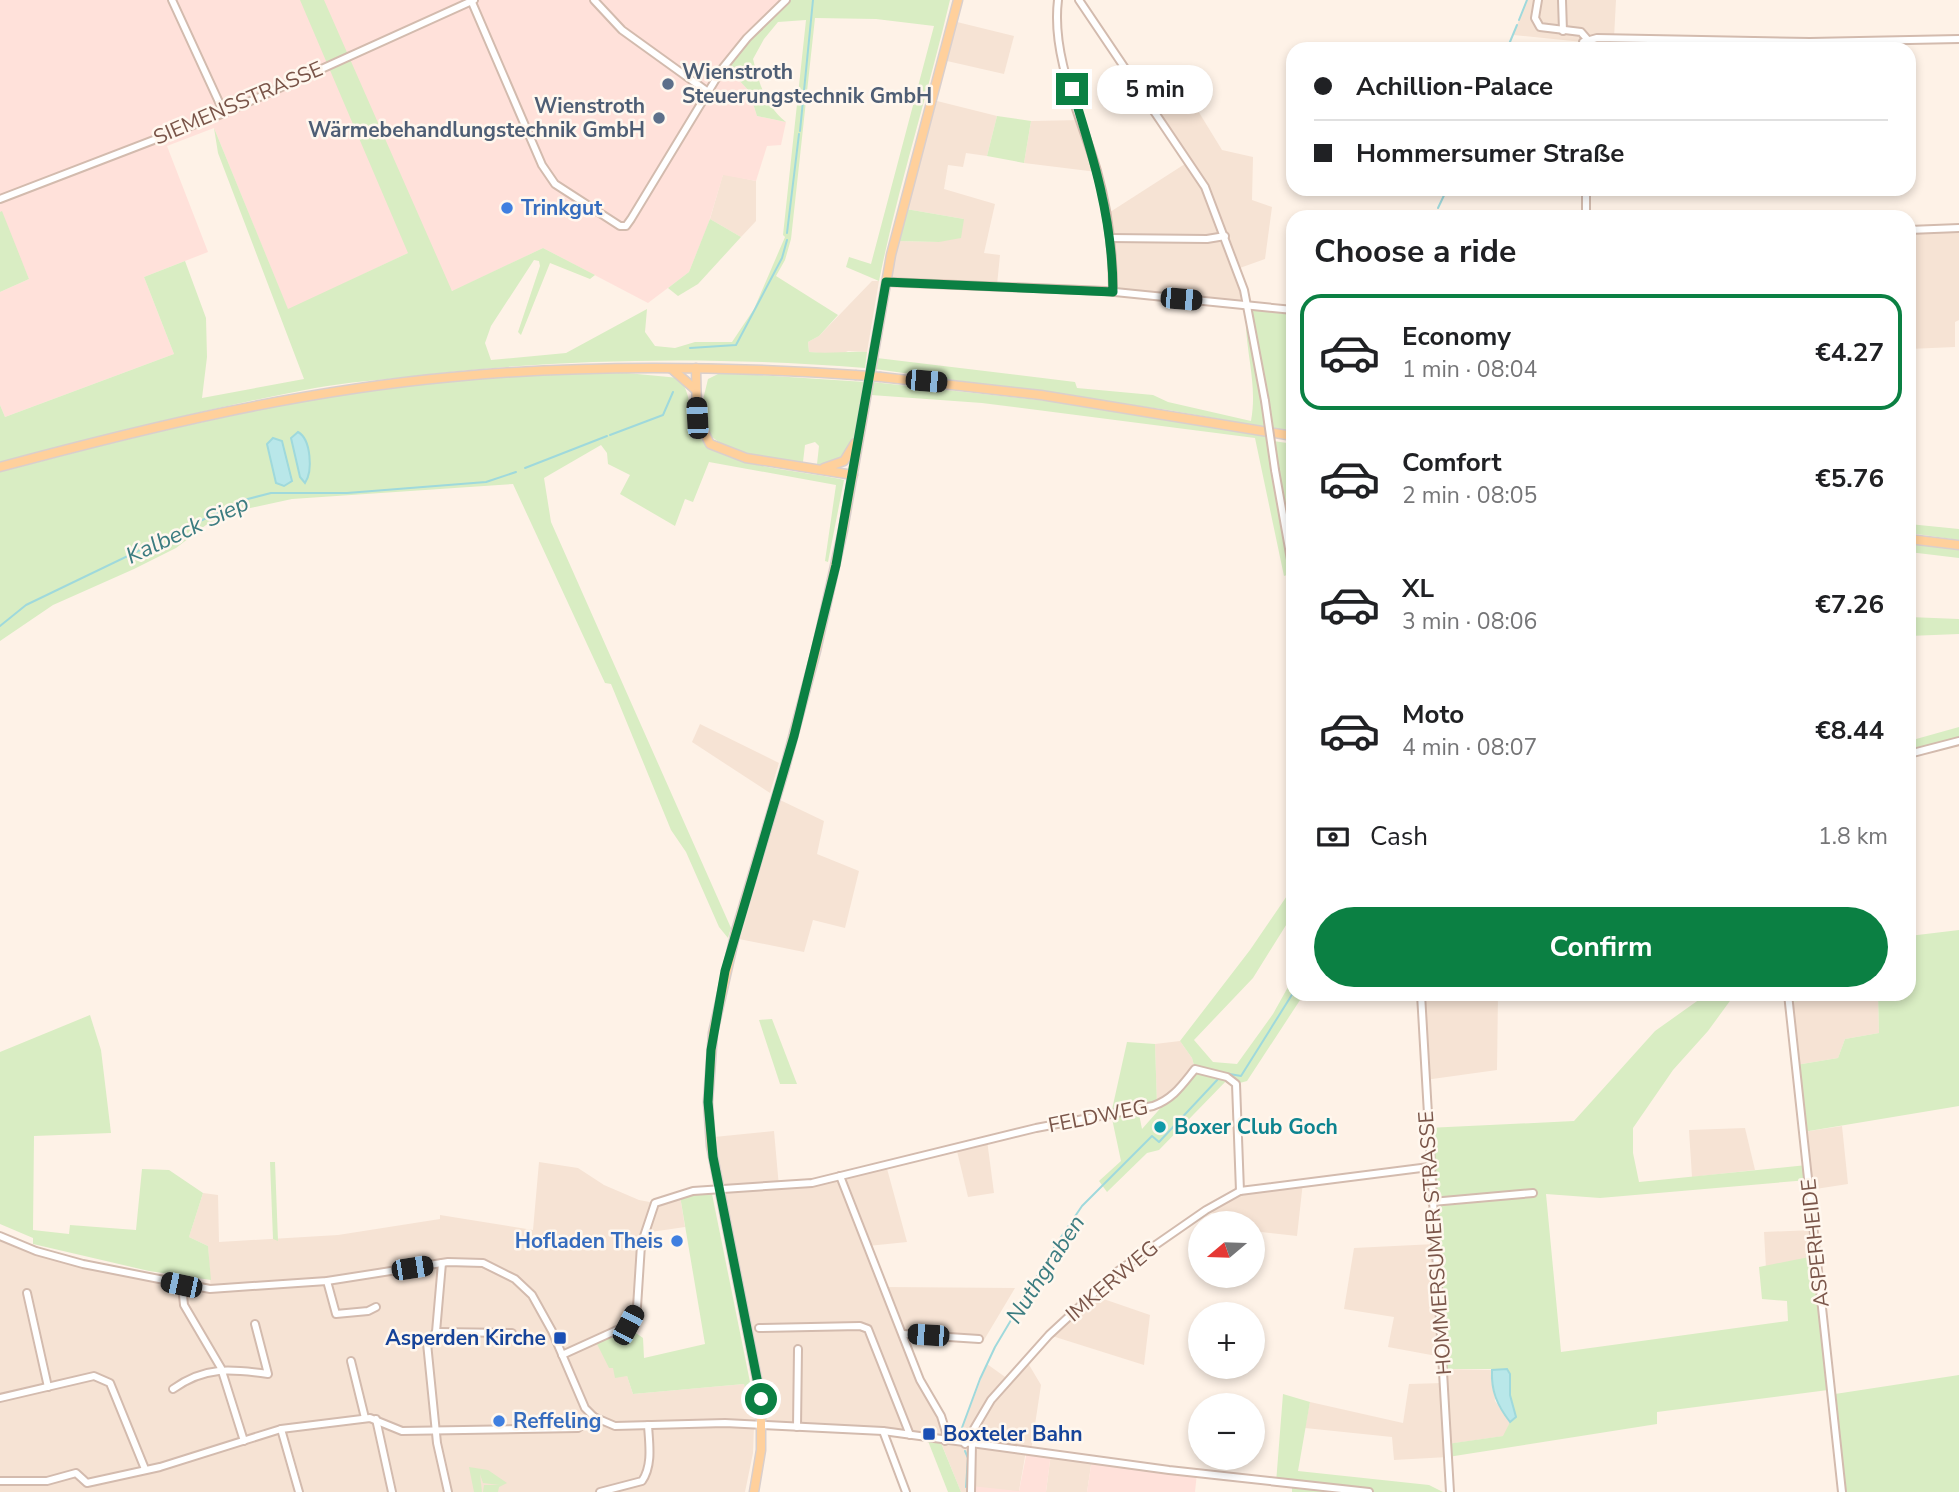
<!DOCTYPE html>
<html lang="en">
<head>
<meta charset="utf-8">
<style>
  :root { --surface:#fff; --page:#f2f2f2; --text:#202124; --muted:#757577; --line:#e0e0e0; --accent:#0b8043 }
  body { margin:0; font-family:"Nunito Sans",sans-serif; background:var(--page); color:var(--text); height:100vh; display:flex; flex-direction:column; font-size:26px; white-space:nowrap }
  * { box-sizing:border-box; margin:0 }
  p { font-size:23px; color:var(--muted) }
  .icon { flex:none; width:38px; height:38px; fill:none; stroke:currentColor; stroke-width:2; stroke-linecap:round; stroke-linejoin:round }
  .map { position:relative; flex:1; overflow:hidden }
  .details { position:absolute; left:1286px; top:210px; width:630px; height:791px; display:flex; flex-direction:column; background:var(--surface); border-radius:21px; box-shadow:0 4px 10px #0003 }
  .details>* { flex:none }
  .banner { position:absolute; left:1286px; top:42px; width:630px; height:154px; border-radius:21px; box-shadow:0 4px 10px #0003; display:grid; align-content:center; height:154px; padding:0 28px; background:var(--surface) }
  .needle { width:46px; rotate:251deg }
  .buttons { position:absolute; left:1188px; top:1211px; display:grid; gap:14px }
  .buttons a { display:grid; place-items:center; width:77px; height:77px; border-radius:50%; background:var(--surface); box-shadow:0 4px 10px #0003; font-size:35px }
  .end { position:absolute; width:32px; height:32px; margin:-16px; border:9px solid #0b8043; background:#fff; box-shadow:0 0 0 4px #fff }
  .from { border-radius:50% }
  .bubble { position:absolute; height:49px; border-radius:24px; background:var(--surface); box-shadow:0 4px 10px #0003; font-size:23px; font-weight:700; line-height:49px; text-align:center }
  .car { position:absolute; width:21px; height:42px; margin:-21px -10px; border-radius:9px; box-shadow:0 0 5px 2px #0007; background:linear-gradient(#222 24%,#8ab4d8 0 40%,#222 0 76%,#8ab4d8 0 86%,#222 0) }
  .banner b { display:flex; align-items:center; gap:24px; height:66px; font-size:26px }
  .banner b+b { border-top:2px solid var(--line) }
  .banner i { width:18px; height:18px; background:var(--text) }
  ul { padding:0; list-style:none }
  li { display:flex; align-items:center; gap:21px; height:116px; margin:0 14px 10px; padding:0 14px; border:4px solid transparent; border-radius:21px }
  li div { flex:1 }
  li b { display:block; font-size:26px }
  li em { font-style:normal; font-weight:700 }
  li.on { border-color:var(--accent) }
  li>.icon { width:63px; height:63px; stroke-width:1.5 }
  h2 { padding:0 28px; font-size:32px; line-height:84px }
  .pay { display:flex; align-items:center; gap:18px; height:77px; padding:0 28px; font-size:26px }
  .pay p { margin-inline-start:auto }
  .primary-button { display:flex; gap:14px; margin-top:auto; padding:14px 28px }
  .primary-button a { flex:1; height:80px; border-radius:42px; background:var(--accent); color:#fff; font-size:28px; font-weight:700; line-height:80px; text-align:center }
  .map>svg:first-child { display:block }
  .residential { fill:#f6e3d4 }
  .commercial { fill:#ffe1da }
  .green { fill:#d9edc3 }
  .water { fill:#b9e7e9; stroke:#9fd9dc; stroke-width:2 }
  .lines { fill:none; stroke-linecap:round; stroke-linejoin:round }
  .stream { stroke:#9fd9dc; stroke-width:2 }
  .minor-casing { stroke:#d3bbae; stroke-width:10 }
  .major-casing { stroke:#dacfcc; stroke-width:11 }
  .minor { stroke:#fff; stroke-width:6 }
  .major { stroke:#ffd09c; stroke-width:8 }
  .minor-bridge-casing { stroke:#d3bbae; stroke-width:10; stroke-linecap:butt }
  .major-bridge-casing { stroke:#dacfcc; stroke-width:11; stroke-linecap:butt }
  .minor-bridge { stroke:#fff; stroke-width:6 }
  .major-bridge { stroke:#ffd09c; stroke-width:8 }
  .route { stroke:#0b8043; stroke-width:9 }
  .service-dot { fill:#5c6f8a; stroke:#fff7ee; stroke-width:2.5 }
  .shop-dot { fill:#3f7fe0; stroke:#fff7ee; stroke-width:2.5 }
  .culture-dot { fill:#0f9aa8; stroke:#fff7ee; stroke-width:2.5 }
  .transit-dot { fill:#1a4fb4; stroke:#fff7ee; stroke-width:2.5 }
  .labels { text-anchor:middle; stroke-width:5; stroke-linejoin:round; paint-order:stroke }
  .service-label { font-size:21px; font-weight:bold; fill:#4e5e75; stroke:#fff7ee; text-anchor:start }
  .street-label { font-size:21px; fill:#7a5549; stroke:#fff7ee }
  .shop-label { font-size:21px; font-weight:bold; fill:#366cbe; stroke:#fff7ee; text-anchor:start }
  .culture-label { font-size:21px; font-weight:bold; fill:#0d838f; stroke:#fff7ee; text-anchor:start }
  .transit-label { font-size:21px; font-weight:bold; fill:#164399; stroke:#fff7ee; text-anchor:end }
  .water-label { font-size:23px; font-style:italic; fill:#3b7c80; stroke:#fff7ee }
</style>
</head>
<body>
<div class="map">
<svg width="1959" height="1492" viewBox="0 0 1959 1492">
  <rect width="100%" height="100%" fill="#fef2e7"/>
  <g class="residential">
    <polygon points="1527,0 1616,0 1614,38 1583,42 1513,35"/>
    <polygon points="957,22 1014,36 1004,74 947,61"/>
    <polygon points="1184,88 1222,150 1253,157 1252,200 1272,207 1265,259 1237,269 1248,305 1113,292 1107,214 1188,162 1151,107"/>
    <polygon points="937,101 997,116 987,156 966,153 963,167 948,165 944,189 995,204 984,253 1000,255 997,285 891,282 898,241 939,242 964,219 906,209"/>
    <polygon points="1081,120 1097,172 1024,163 1031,121"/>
    <polygon points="723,174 756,181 756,221 741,237 710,219"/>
    <polygon points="1959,228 1959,320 1955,322 1955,347 1909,349 1909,230"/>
    <polygon points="872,281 879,281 867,352 848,351 840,355 809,352 808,342 819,336"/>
    <polygon points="700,724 779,763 770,793 692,742"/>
    <polygon points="780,800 824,821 817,854 859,871 845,928 813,920 804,952 739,939"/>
    <polygon points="1421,994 1498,994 1497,1070 1425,1080"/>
    <polygon points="1863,994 1878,994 1879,1033 1845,1039 1838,1058 1796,1065 1789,1002"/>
    <polygon points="1180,1041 1192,1058 1195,1069 1178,1091 1157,1105 1155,1044"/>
    <polygon points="1842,1126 1848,1184 1809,1190 1803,1132"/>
    <polygon points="1745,1128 1755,1170 1692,1177 1689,1130"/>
    <polygon points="774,1131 779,1187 886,1165 907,1242 868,1246 884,1287 1015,1288 984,1340 903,1334 946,1432 944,1440 962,1443 960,1433 987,1364 1008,1379 1025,1358 1041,1385 1031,1451 1026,1451 1019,1491 961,1492 940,1440 883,1431 754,1426 753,1453 745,1492 0,1492 0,1240 35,1254 83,1267 211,1294 208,1246 189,1237 203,1193 218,1195 219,1242 338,1235 440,1219 440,1215 533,1230 539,1162 578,1168 604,1185 639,1200 655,1203 680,1196 685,1227 644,1233 637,1307 613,1368 627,1376 633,1394 744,1384 747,1392 765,1392 714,1137"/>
    <polygon points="987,1140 994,1193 968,1197 956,1147"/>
    <polygon points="1303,1182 1297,1236 1253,1231 1253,1223 1236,1223 1206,1210 1240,1191"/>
    <polygon points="1814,1230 1814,1256 1766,1268 1764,1232"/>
    <polygon points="1435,1244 1442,1357 1388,1347 1394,1317 1344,1309 1354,1248"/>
    <polygon points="1092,1295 1150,1315 1144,1365 1049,1335"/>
    <polygon points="1443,1369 1492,1370 1495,1401 1510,1422 1504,1436 1448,1444 1448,1457 1394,1460 1392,1437 1305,1428 1310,1402 1403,1423 1409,1384 1443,1383"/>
    <polygon points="1051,1453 1092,1459 1087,1492 1046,1492"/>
  </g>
  <g class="commercial">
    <polygon points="0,0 785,0 725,65 749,91 757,116 786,122 781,145 767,146 756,181 723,175 708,225 689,272 648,303 543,248 453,291 408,253 288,310 214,128 167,146 208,252 144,277 174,354 5,417 0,405 0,292 29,279 0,212"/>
    <polygon points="1027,1451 1051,1453 1046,1492 971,1492 971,1486 1019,1491"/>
    <polygon points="1092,1459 1197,1473 1195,1492 1087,1492"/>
  </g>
  <g class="green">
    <path d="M300,0H324L452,291L543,248L595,275L590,279L550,263L521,335L518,332L540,266L539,261L534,260L491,326L485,343L491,360L566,353L647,309L645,332L655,346L675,348L695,342H732L754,309L785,237L783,235L806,20L778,22L764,39L753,59C759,84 766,106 786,122L757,116L749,91L725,65L786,0H950C928,94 898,187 879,281L846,267L849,257L871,264L934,26L876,19L815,18L791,239L785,260L776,276L838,315L819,336L808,342L809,352C830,354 847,351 867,352L865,368C714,356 565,358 415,376C382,380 348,382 315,388C209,408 105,435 0,462V405L5,417L174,354L144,277L185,261L206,318L207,357L202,398L304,379L218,153L214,128L288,309L408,253Z"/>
    <polygon points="1867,41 1867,49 1810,49 1810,42"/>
    <polygon points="997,116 1031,121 1024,163 987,156"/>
    <polygon points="906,209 964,219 961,238 939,242 898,241"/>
    <polygon points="2,211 29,279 0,292 0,212"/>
    <polygon points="710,219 741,237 698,284 678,296 668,288 689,272"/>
    <path d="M1248,305L1293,311V432L1168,410L875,369L877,358L1075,382L1077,388L1153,395L1168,402L1251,421C1257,389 1248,360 1246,328H1252Z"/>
    <path d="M606,371L679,378C694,396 687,420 700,438C719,467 808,471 844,480L828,562L825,561L836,485L709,462L693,502L685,499L675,526L620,494L630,475L608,464L607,453L601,445L544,478L551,522L731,928L728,938L719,927L686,852L671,830L611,684L605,683L513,484L292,499L246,509L206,525L176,548L134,569L53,605L0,641V472C132,437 264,404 400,387C468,378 537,375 606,371Z"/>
    <path d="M742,374L865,382L853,441L845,458L827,465L817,464L819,446L815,442L805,445L803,462C775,458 712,454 703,423C699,409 705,393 708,379L718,374Z"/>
    <polygon points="872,382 1095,406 1266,435 1266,440 1287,443 1293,485 1293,573 1284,576 1255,438 982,403 871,395"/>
    <polygon points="1909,524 1959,529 1959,540 1909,533"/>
    <polygon points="1909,543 1959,549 1959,558 1909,552"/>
    <polygon points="1909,617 1959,619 1959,634 1909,636"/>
    <polygon points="1959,727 1959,741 1909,754 1909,741"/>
    <polygon points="1293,887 1293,914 1253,978 1194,1040 1213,1062 1237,1064 1273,1014 1293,978 1293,994 1304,994 1247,1081 1236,1084 1228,1079 1159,1150 1147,1153 1107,1192 1099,1181 1121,1161 1111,1114 1127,1042 1155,1044 1157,1105 1138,1109 1142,1129 1195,1069 1192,1058 1180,1041 1250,950"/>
    <polygon points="1959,930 1959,1106 1803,1132 1796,1065 1838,1058 1845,1039 1879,1033 1878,994 1909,994 1909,936"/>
    <polygon points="1707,994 1735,994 1708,1031 1673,1070 1633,1128 1633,1153 1639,1182 1807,1165 1808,1180 1600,1198 1546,1194 1561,1352 1788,1321 1787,1301 1762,1299 1759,1267 1814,1256 1828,1390 1657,1412 1657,1424 1448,1457 1447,1444 1503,1436 1510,1422 1516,1417 1510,1395 1511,1384 1499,1369 1443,1369 1427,1128 1574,1121 1655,1031"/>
    <polygon points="1788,994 1863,994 1789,1002"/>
    <polygon points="90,1015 101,1050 111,1133 34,1136 33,1230 69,1234 70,1225 136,1230 142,1169 169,1170 203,1193 189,1237 208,1246 211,1280 149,1271 33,1244 33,1238 0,1224 0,1052"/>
    <polygon points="772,1019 797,1084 780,1084 759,1020"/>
    <polygon points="270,1162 275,1162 278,1241 273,1239"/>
    <polygon points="711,1189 752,1392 746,1392 744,1384 633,1394 627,1376 615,1378 613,1368 609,1368 596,1342 626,1326 643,1338 644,1358 705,1344 680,1196"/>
    <polygon points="1959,1375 1959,1492 1842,1492 1835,1394"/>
    <polygon points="1283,1394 1310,1402 1298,1471 1429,1485 1443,1492 1292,1492 1292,1485 1276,1483"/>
    <polygon points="928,1441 941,1443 961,1492 948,1492"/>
    <polygon points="469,1467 488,1470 507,1483 499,1487 498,1492 483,1492 484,1485 499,1485 483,1483 480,1474 482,1492 474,1492"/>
  </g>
  <g class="water">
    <path d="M298,432C311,439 313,471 305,483L300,477L291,438Z"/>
    <polygon points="273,438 282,441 292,481 284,486 276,483 267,444"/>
    <path d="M1507,1369L1510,1374V1395L1516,1417L1510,1422C1497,1405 1491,1391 1492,1370Z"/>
  </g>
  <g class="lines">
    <g class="stream">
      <polyline points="1519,20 1527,0"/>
      <polyline points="1507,49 1517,25"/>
      <polyline points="800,131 813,0"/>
      <polyline points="1438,208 1447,189"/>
      <polyline points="1433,217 1435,213"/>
      <polyline points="787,233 799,134"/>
      <polyline points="690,348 736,345 782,258 787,240"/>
      <polyline points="610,435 663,415 673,392"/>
      <polyline points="525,468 607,436"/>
      <polyline points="0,626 26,605 244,500 271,493 347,493 486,482 516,472"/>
      <polyline points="1224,1073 1241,1076 1293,993"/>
      <polyline points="960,1433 980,1379 995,1347 1057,1243 1082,1206 1152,1136 1159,1142 1219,1078"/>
      <polyline points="965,1451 968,1458 966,1487"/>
    </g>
    <g class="minor-casing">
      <g id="minor">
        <polyline points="172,0 224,113"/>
        <polyline points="471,0 542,165 555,184 620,226 626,226 631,219 722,69 747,38 786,0"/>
        <polyline points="594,0 622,30 708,92"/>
        <path d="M1058,0C1051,57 1081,117 1097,171C1108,210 1113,251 1113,292"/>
        <polyline points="1079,0 1205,187 1244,290 1265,401"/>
        <polyline points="1538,0 1535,18 1540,27 1581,32 1587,39"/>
        <polyline points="1562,0 1563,31"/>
        <polyline points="1583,49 1583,42 1597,38 1810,42 1959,39"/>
        <polyline points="1586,189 1586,217"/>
        <polyline points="0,199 224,113 474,0"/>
        <polyline points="1909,230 1959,228"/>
        <polyline points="1110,238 1207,239 1225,236"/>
        <polyline points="886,282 1105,291 1293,310"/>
        <polyline points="1275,470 1293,571"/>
        <polyline points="1909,754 1959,741"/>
        <polyline points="1421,994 1450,1492"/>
        <polyline points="1788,994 1842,1492"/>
        <polyline points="840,1176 920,1380 941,1416 946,1432 945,1441"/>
        <polyline points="1432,1202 1533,1193"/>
        <polyline points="0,1236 36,1251 83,1264 210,1289 327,1281 448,1262 483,1263 515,1279 532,1295 552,1331 585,1408 594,1417 615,1426 725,1423 883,1431 1169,1470 1369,1492"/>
        <polyline points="442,1263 436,1332 427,1343 437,1443 448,1492"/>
        <polyline points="327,1281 336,1314 368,1311 376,1307"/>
        <polyline points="182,1285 184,1305 221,1368 244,1441"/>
        <polyline points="27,1293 48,1387"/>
        <polyline points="759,1328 860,1326 868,1329 910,1435"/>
        <polyline points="436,1332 512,1333"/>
        <polyline points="903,1334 979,1339"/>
        <path d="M562,1355L628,1325L637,1307L641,1245L655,1203L693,1191L812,1183L1036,1128L1153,1106C1173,1099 1182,1085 1195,1069L1227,1077L1236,1084L1240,1191"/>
        <polyline points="351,1361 365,1418"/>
        <path d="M173,1389C205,1366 231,1369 268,1374L255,1324"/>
        <polyline points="0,1398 94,1376 110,1383 145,1469"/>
        <polyline points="376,1419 392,1492"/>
        <polyline points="797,1427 798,1349"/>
        <polyline points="281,1429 299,1492"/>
        <polyline points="883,1431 906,1492"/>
        <polyline points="965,1444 991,1400 1049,1335 1118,1271 1206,1210 1240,1191 1429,1167"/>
        <polyline points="0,1481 47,1481 76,1473 87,1483 160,1467 281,1429 370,1418 402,1431 578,1428 594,1417"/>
        <path d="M600,1492L642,1481C653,1465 649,1443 648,1425"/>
        <polyline points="971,1492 972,1444"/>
      </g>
    </g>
    <g class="major-casing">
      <g id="major">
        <polyline points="696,368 697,418 710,444 746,458 853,475"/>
        <polyline points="672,369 696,390"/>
        <polyline points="881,377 1041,395 1293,436"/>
        <path d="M0,467C149,427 298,391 452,377C586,364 721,366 855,375"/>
        <polyline points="824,468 844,461 855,443"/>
        <polyline points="1909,539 1959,545"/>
        <polyline points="754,1492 761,1450 761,1399 711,1146 708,1102 713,1033 736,931 784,771 816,651 843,530 891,255 958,0"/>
      </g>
    </g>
    <use href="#minor" class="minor"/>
    <use href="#major" class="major"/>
    <g class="minor-bridge-casing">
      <polyline id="minor-bridge" points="1265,401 1275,470"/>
    </g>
    <g class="major-bridge-casing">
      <polyline id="major-bridge" points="855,375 881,377"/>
    </g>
    <use href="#minor-bridge" class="minor-bridge"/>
    <use href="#major-bridge" class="major-bridge"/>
  </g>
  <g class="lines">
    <path class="route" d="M761,1399L713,1157L708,1102L711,1050L725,971L794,736L836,565L886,282L1113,292C1113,220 1093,156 1072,89"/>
  </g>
  <g class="service-dot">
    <circle cx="668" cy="84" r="7"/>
    <circle cx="659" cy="118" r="7"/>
  </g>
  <g class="shop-dot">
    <circle cx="507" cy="208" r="7"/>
    <circle cx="677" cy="1241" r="7"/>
    <circle cx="499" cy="1421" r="7"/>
  </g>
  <circle class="culture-dot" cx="1160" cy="1127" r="7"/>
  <g class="transit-dot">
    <rect x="553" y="1331" width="14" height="14" rx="3.5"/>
    <rect x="922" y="1427" width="14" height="14" rx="3.5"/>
  </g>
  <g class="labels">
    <g class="service-label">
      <text x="682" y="79">Wienstroth<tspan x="682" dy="24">Steuerungstechnik GmbH</tspan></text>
      <text x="645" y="113" text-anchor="end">Wienstroth<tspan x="645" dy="24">Wärmebehandlungstechnik GmbH</tspan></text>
    </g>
    <g class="street-label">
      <text transform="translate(238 103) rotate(-23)" y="7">SIEMENSSTRASSE</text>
      <text transform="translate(1098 1116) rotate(-11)" y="7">FELDWEG</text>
      <text transform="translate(1435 1243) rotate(-94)" y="7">HOMMERSUMER STRASSE</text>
      <text transform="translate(1815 1243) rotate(-96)" y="7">ASPERHEIDE</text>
      <text transform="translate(1112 1281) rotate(-40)" y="7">IMKERWEG</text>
    </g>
    <g class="shop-label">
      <text x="521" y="215">Trinkgut</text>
      <text x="663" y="1248" text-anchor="end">Hofladen Theis</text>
      <text x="513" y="1428">Reffeling</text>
    </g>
    <g class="culture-label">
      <text x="1174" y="1134">Boxer Club Goch</text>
    </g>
    <g class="transit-label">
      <text x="546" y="1345">Asperden Kirche</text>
      <text x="943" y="1441" text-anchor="start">Boxteler Bahn</text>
    </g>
    <g class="water-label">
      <text transform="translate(187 529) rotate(-25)" y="8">Kalbeck Siep</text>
      <text transform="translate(1045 1269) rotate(-57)" y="8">Nuthgraben</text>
    </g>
  </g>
</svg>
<div class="buttons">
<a><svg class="needle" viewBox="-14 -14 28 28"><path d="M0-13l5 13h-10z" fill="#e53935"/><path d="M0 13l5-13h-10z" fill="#757577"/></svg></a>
<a>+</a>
<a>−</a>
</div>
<i class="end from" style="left:761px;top:1399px"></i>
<i class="end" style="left:1072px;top:89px"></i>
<div class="bubble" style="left:1097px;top:65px;width:116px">5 min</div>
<i class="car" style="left:1181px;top:299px;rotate:95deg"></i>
<i class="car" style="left:926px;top:381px;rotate:95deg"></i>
<i class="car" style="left:697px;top:418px;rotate:357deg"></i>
<i class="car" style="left:412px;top:1268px;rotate:81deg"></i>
<i class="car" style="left:181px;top:1285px;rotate:282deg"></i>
<i class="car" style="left:628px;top:1325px;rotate:28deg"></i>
<i class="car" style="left:928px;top:1335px;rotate:274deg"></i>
<div class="banner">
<b><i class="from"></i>Achillion-Palace</b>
<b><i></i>Hommersumer Straße</b>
</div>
<section class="details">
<h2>Choose a ride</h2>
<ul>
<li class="on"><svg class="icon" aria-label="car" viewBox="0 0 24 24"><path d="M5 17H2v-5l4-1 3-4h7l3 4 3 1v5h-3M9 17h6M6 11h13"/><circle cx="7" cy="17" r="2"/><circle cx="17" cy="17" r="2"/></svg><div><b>Economy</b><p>1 min · 08:04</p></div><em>€4.27</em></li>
<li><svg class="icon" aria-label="car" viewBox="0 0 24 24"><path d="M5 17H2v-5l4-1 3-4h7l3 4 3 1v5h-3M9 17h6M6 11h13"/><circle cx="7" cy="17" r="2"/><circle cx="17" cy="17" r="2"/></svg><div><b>Comfort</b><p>2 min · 08:05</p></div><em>€5.76</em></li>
<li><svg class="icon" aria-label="car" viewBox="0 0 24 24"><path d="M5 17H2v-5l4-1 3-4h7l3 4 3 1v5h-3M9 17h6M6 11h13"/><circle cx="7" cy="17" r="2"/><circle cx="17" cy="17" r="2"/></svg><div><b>XL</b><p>3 min · 08:06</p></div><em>€7.26</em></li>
<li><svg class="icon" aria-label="car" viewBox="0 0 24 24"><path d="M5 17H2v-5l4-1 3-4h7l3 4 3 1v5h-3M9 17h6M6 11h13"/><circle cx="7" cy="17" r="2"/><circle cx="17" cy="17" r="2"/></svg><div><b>Moto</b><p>4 min · 08:07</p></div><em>€8.44</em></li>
</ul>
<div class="pay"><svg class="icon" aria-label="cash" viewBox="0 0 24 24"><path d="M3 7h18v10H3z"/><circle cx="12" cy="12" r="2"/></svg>Cash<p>1.8 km</p></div>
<div class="primary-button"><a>Confirm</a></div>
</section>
</div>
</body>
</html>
